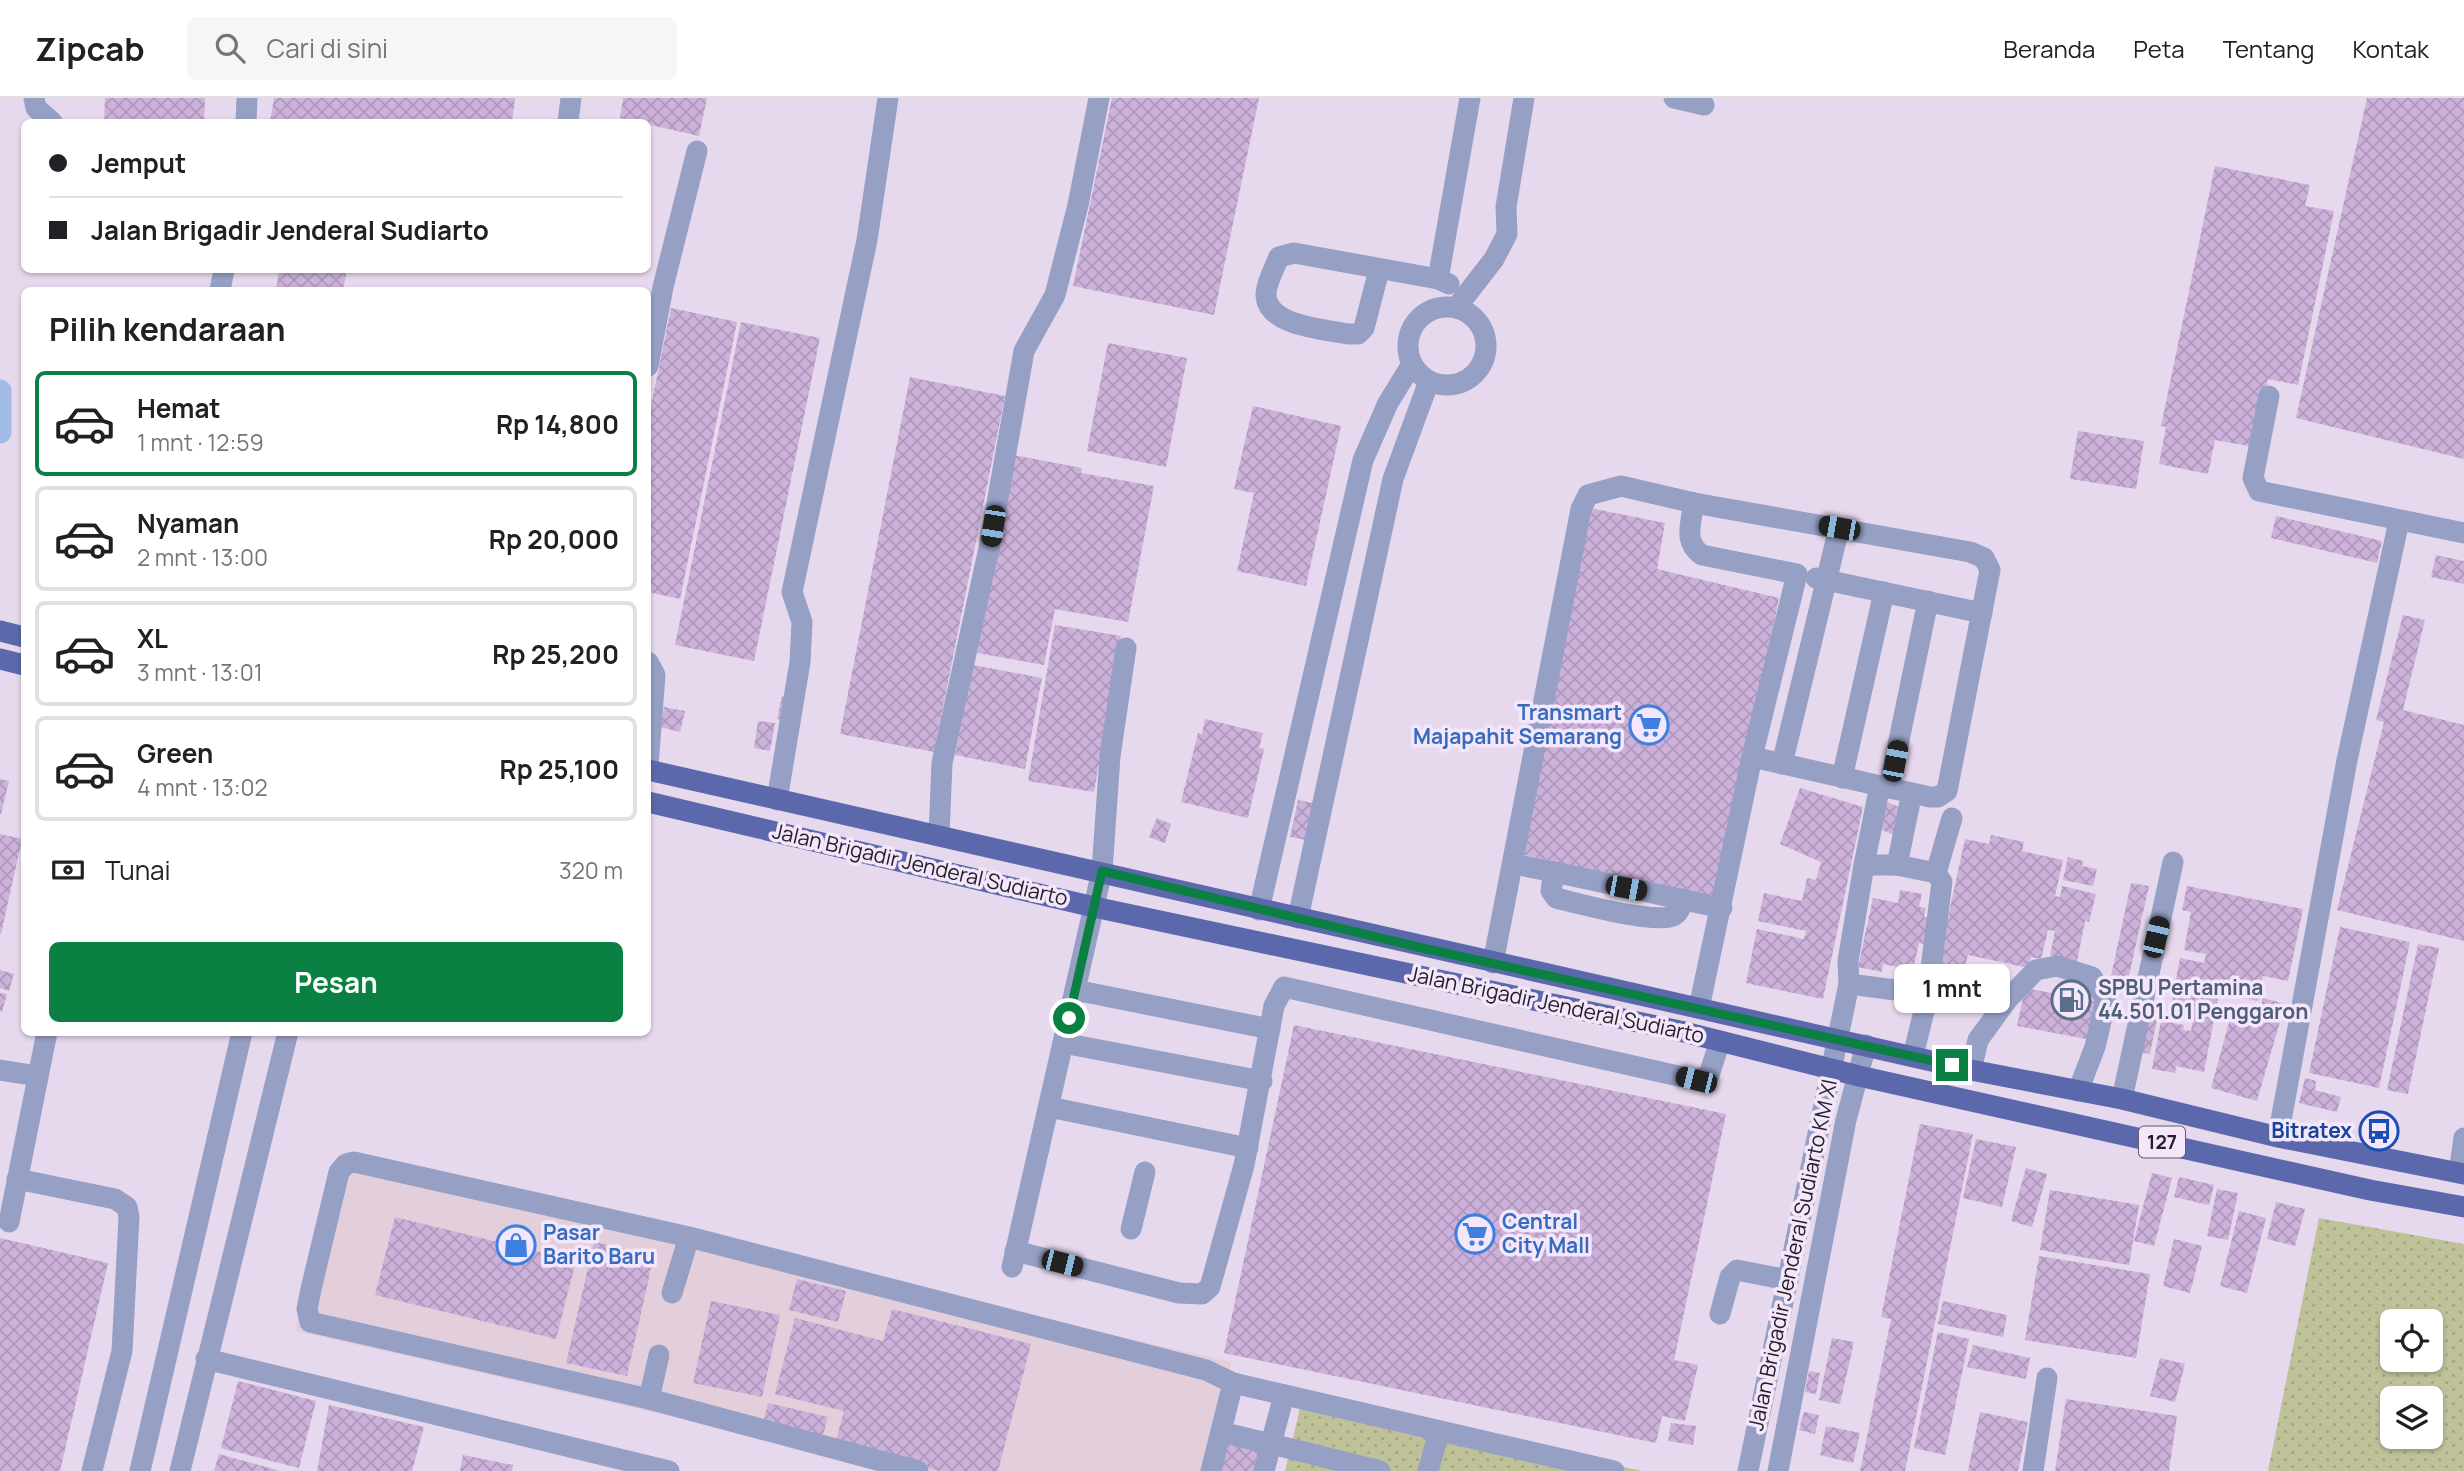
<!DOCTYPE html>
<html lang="id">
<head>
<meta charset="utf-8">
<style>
  :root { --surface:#fff; --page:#f6f6f6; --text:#202124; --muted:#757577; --line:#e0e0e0; --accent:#0b8043 }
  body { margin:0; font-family:Manrope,sans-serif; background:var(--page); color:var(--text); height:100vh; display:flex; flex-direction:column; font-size:26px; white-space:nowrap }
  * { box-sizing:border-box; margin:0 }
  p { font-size:23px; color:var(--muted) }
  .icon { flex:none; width:38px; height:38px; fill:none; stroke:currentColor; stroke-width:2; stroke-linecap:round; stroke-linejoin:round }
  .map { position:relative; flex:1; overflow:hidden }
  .sheet { position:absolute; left:21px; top:189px; width:630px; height:749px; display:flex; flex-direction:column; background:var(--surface); border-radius:10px; box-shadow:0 2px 5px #0004 }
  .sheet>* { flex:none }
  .hud { position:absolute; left:21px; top:21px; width:630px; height:154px; border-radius:10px; box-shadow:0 2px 5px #0004; display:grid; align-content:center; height:154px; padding:0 28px; background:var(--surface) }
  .buttons { position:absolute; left:2380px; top:1211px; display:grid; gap:14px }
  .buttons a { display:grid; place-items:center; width:63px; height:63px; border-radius:10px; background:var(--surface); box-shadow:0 2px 5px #0004; font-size:35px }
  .end { position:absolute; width:32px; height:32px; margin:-16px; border:9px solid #0b8043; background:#fff; box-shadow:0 0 0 4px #fff }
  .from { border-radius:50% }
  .bubble { position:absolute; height:49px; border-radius:10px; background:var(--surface); box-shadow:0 2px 5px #0004; font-size:23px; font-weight:700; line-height:49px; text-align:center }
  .car { position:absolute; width:21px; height:42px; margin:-21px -10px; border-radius:9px; box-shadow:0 0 5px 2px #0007; background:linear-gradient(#222 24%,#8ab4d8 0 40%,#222 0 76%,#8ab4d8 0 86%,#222 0) }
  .hud b { display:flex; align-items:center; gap:24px; height:66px; font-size:26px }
  .hud b+b { border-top:2px solid var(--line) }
  .hud i { width:18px; height:18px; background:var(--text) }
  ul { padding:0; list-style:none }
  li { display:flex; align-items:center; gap:21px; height:105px; margin:0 14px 10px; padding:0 14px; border:4px solid var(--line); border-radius:10px }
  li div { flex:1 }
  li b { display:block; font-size:26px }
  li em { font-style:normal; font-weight:700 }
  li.current { border-color:var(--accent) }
  li>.icon { width:63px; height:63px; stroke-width:1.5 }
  h2 { padding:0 28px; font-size:32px; line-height:84px }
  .pay { display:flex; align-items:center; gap:18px; height:77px; padding:0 28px; font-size:26px }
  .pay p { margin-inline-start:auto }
  .action { display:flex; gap:14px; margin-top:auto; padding:14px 28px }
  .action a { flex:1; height:80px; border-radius:10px; background:var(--accent); color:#fff; font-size:28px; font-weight:700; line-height:80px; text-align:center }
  header { display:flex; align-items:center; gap:42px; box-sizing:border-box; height:98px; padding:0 35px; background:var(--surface); border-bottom:2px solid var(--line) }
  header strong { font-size:33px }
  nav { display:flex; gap:38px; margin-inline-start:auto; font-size:24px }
  .search { width:490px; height:63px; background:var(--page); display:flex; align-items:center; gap:18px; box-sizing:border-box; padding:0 24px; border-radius:10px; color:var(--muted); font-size:26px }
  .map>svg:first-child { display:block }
  .commercial { fill:#e3cedc }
  .green { fill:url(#green-dots); fill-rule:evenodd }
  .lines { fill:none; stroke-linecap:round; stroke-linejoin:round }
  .canal { stroke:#a3bce5; stroke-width:23 }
  .building { fill:url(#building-cross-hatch) }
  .minor { stroke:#96a0c5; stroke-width:21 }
  .major { stroke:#5b69ac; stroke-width:21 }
  .route { stroke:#0b8043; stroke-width:9 }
  .labels { text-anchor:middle; stroke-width:7; stroke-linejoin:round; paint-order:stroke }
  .shield { fill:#f4e6fb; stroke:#635b67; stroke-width:2 }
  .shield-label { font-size:19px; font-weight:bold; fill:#252028 }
  .shop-label { font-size:21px; font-weight:bold; fill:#366cbe; stroke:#f4e6fb; text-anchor:start }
  .street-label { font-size:21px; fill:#252028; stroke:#f4e6fb }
  .service-label { font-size:21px; font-weight:bold; fill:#4e5e75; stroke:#f4e6fb; text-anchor:start }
  .transit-label { font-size:21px; font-weight:bold; fill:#164399; stroke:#f4e6fb; text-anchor:end }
</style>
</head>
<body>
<header>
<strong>Zipcab</strong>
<div class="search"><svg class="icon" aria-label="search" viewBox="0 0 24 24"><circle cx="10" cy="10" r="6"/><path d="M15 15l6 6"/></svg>Cari di sini</div>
<nav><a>Beranda</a><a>Peta</a><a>Tentang</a><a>Kontak</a></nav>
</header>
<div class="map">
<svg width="2464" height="1373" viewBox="0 0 2464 1373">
  <defs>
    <pattern id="green-dots" width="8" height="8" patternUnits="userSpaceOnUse" patternTransform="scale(1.75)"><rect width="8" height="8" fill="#bfc299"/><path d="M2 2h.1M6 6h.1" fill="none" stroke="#a4a684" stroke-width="1.8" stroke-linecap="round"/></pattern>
    <pattern id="building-cross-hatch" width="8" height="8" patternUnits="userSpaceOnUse" patternTransform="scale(1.75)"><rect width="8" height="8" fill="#ccb1da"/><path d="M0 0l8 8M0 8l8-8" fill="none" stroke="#af98bb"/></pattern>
  </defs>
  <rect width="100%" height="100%" fill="#e7d9ed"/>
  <polygon class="commercial" points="335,1060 1232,1264 1207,1373 912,1373 295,1233"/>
  <g class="green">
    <path d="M2319,1120L2464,1146V1373H2268ZM2392,1223H2431V1262H2392ZM2392,1300H2431V1339H2392Z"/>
    <polygon points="1303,1298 1642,1373 1285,1373"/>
  </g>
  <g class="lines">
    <polyline class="canal" points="0,293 0,334"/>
  </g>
  <g class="building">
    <polygon points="105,0 205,0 204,24 104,24"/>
    <polygon points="274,0 515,0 512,24 270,24"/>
    <polygon points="623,0 707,0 699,38 620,20"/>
    <polygon points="1112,0 1259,0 1214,217 1073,188"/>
    <polygon points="2367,0 2464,0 2464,361 2296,320"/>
    <polygon points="2215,68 2310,87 2305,108 2334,113 2298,287 2268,281 2254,349 2215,342 2208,376 2159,366 2166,329 2161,328"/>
    <polygon points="279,172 347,172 343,192 276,192"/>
    <polygon points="671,210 737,224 680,501 648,494 648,323"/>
    <polygon points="741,224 820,240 754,563 675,547"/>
    <polygon points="1108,245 1187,260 1166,369 1087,353"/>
    <polygon points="910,279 1005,298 934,654 840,636"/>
    <polygon points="1253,308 1341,328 1306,488 1237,473 1254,395 1234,391"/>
    <polygon points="2078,333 2144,343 2136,391 2070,381"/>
    <polygon points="1014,357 1082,370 1081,375 1154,388 1128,524 1055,511 1044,567 977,555"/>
    <polygon points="1590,410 1665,425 1657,471 1779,500 1717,804 1518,755"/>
    <polygon points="2276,418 2382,443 2377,465 2271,440"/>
    <polygon points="2436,457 2464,463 2464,486 2431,479"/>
    <polygon points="2403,517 2425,522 2403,612 2464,627 2464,843 2337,812 2384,624 2376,622"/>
    <polygon points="1055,527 1121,538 1094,694 1028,683"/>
    <polygon points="973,567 1042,580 1025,671 955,657"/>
    <polygon points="782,598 792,600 787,623 777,621"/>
    <polygon points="664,609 685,613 680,634 660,629"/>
    <polygon points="1205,621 1263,635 1259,650 1264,651 1248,720 1181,704 1198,635 1202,636"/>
    <polygon points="758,623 775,625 770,653 754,650"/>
    <polygon points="0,681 9,683 1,716 0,716"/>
    <polygon points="1800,690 1863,709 1823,901 1746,885 1757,831 1804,841 1806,833 1758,823 1764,795 1802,803 1807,780 1816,782 1821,764 1780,746"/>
    <polygon points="1298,702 1313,705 1306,742 1290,739"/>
    <polygon points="1887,704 1904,711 1894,737 1880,731"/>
    <polygon points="1157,720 1171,726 1165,745 1149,739"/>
    <polygon points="0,736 22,741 1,836 0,836"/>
    <polygon points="1991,737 2024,744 2022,753 2063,762 2055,798 2060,799 2062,788 2096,796 2089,824 2085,823 2077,864 2050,858 2055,833 2048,832 2041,861 2031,859 2029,870 1968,857 1963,875 1937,870 1965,741 1989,746"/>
    <polygon points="2068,759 2083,763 2082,768 2097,771 2093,788 2063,782"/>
    <polygon points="2131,785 2149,788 2128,882 2111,878"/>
    <polygon points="2187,788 2303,811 2288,883 2263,878 2258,903 2219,895 2204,974 2176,968 2175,975 2152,971 2161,923 2184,927 2183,932 2191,933 2194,916 2170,912 2180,860 2204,865 2206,856 2184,852 2191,814 2182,812"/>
    <polygon points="1900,792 1922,796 1919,809 1926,810 1924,819 1934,821 1928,847 1919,845 1913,872 1883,866 1882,874 1858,869 1873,800 1898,805"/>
    <polygon points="2340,829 2410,844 2379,990 2309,975"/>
    <polygon points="2418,846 2439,850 2408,996 2387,992"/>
    <polygon points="0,872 14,876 9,893 0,890"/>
    <polygon points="2025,890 2109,906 2101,944 2017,928"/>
    <polygon points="0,895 7,896 2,914 0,913"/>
    <polygon points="2263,900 2285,906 2257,1003 2211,990 2231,917 2256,924"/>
    <polygon points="2147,919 2157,921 2150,956 2140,954"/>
    <polygon points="1294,927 1726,1016 1674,1262 1698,1267 1685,1323 1662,1318 1656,1345 1224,1255"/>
    <polygon points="2305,980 2316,983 2315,992 2341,999 2337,1014 2299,1005"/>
    <polygon points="1920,1026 1973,1036 1905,1373 1860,1373 1891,1221 1881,1219"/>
    <polygon points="1976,1041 2016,1049 2002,1109 1963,1100"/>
    <polygon points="2026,1070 2047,1076 2032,1129 2011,1123"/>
    <polygon points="2152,1075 2172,1080 2154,1148 2134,1143"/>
    <polygon points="2179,1079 2214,1087 2209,1107 2174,1099"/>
    <polygon points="2217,1091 2238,1095 2228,1142 2207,1138"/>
    <polygon points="2050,1092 2139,1107 2129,1167 2040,1152"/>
    <polygon points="2276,1104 2305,1111 2295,1148 2267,1141"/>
    <polygon points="2239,1113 2266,1120 2247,1195 2220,1188"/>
    <polygon points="395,1119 576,1163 556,1241 375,1197"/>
    <polygon points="0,1140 108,1165 60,1373 0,1373"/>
    <polygon points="2174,1141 2202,1148 2190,1195 2163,1188"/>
    <polygon points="594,1144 654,1157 627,1278 566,1265"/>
    <polygon points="2039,1158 2150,1176 2136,1260 2025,1242"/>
    <polygon points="797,1181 846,1193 838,1224 789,1212"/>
    <polygon points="711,1203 780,1217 762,1299 693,1285"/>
    <polygon points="1943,1203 2007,1217 2003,1239 1938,1226"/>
    <polygon points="892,1211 1031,1246 998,1373 939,1373 835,1346 844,1313 775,1296 795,1220 883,1243"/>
    <polygon points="1938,1234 1969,1241 1945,1357 1914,1350"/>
    <polygon points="1832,1240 1854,1244 1840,1306 1819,1302"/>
    <polygon points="1973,1247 2030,1260 2026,1281 1967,1269"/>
    <polygon points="2160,1260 2185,1266 2175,1304 2150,1298"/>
    <polygon points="1809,1273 1820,1275 1816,1296 1805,1294"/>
    <polygon points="238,1283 316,1303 299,1370 221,1350"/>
    <polygon points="2066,1301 2177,1318 2169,1373 2055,1373"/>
    <polygon points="768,1305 828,1319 821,1344 762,1329"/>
    <polygon points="329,1307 424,1329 412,1373 317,1373"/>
    <polygon points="1804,1314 1819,1317 1815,1336 1799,1332"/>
    <polygon points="1980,1314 2028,1324 2018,1373 1968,1373"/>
    <polygon points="1671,1325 1696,1328 1693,1347 1668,1343"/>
    <polygon points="1826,1328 1860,1335 1853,1365 1820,1357"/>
    <polygon points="1225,1343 1262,1350 1258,1373 1219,1373"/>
    <polygon points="219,1356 277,1372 277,1373 214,1373"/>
    <polygon points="463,1357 513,1367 512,1373 460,1373"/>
  </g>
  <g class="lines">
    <g class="minor">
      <polyline points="34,0 36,10 52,24"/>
      <polyline points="1674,0 1704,7"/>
      <polyline points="246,24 247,0"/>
      <polyline points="568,24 571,0"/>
      <path d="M1379,172L1364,230L1358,236H1348C1324,231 1266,228 1266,196C1266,185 1275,169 1279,159L1294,155L1438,181"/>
      <polyline points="1449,186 1438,181 1470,0"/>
      <polyline points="220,192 224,172"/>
      <circle cx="1447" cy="248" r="39"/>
      <polyline points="1456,210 1494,161 1507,136 1506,109 1524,0"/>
      <polyline points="648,268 663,189 697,53"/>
      <polyline points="2269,298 2253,380 2259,393 2464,435"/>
      <path d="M1694,405C1691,425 1683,444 1702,457L1797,476L1752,659L1699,910"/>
      <polyline points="1816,480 1982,515"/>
      <polyline points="648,564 655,577 648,668"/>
      <polyline points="1782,666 1839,430"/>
      <polyline points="1842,680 1884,494"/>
      <polyline points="1889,690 1928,503"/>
      <polyline points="777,702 800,564 802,524 792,494 867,142 888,0"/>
      <polyline points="939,737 942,665 989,450 1024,253 1055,197 1078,107 1099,0"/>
      <polyline points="1514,766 1554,774"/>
      <polyline points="1864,767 1878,697"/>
      <polyline points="1897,767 1910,704"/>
      <polyline points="1936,775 1952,720"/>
      <path d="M1683,801C1682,806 1680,813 1676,816C1663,829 1577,805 1556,800L1551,793L1554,774L1722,810"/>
      <polyline points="1259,812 1363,362 1388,305 1412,266"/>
      <polyline points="1298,820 1393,381 1429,283"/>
      <polyline points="1493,865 1581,411 1588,397 1621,388 1694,405 1970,454 1984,460 1990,472 1947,693 1938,699 1930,699 1752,659"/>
      <polyline points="1849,886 1848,863 1864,767 1897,767 1936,775 1942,784 1927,901"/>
      <polyline points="1075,892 1270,931"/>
      <polyline points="1063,945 1262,983"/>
      <polyline points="0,972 38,978"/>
      <polyline points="1971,972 1978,942 2007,902 2036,872 2057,868 2092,879 2106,902 2095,949 2078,993"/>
      <polyline points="2122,1001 2173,764"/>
      <polyline points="1049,1009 1248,1050"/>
      <polyline points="2278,1039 2347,662 2399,423"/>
      <polyline points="2459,1075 2464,1040"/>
      <polyline points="17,1081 115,1101 127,1109 129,1119 122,1253 92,1373"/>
      <polyline points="9,1124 47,934"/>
      <polyline points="1131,1131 1145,1074"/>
      <polyline points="1015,1153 1179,1195 1202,1196 1210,1189 1244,1067 1274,908 1284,889 1696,982 1709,977 1720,943"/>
      <polyline points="1012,1169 1102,773 1110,658 1126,550"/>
      <polyline points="672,1195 689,1139"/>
      <polyline points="1720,1216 1730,1179 1737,1172 1788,1182"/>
      <polyline points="206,1261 669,1373"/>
      <polyline points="1233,1285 1614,1373"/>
      <polyline points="649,1301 659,1257"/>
      <polyline points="1221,1334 1271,1346 1284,1297"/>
      <polyline points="140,1373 242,934"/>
      <polyline points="180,1373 288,934"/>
      <polyline points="918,1373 649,1301 310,1224 307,1211 311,1191 339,1074 346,1066 354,1064 689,1139 1206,1272 1233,1285 1211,1373"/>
      <polyline points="1264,1373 1271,1346 1380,1373"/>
      <polyline points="1428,1373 1439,1334"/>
      <polyline points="1748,1373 1849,886 1911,894 1927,901 1913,958"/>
      <polyline points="1778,1373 1846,1022 1866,947"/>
      <polyline points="2033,1373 2047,1280"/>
    </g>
    <g class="major">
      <polyline points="0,533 24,539"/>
      <polyline points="0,561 24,567"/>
      <polyline points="648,672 1971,972 2122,1001 2278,1039 2464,1076"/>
      <polyline points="648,704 1094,809 1680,933 1859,978 2370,1092 2464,1109"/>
    </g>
  </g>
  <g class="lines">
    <polyline class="route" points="1069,920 1102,773 1418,849 1952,967"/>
  </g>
  <defs>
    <g id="supermarket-ring" transform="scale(2.0125)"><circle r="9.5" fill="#f4e6fb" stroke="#3f7fe0" stroke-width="1.5"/><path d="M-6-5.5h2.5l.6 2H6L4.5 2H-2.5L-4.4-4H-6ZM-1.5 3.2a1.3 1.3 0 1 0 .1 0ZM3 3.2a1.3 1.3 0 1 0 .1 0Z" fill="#3f7fe0"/></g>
    <g id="fuel-ring" transform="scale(2.0125)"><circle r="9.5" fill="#f4e6fb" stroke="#5c6f8a" stroke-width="1.5"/><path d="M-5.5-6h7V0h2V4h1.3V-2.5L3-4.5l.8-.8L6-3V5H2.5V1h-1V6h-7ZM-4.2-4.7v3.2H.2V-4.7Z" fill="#5c6f8a"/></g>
    <g id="bus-ring" transform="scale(2.0125)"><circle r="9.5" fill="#f4e6fb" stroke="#1a4fb4" stroke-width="1.5"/><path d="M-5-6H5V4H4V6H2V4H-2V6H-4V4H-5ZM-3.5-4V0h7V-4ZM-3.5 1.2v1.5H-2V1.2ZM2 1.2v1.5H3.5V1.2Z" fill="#1a4fb4"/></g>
    <g id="shop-ring" transform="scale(2.0125)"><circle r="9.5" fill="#f4e6fb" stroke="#3f7fe0" stroke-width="1.5"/><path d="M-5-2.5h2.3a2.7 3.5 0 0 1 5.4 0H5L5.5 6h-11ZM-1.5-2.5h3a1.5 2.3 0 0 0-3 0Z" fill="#3f7fe0"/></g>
  </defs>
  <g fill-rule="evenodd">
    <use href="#supermarket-ring" x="1649" y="627"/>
    <use href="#fuel-ring" x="2071" y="902"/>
    <use href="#bus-ring" x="2379" y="1033"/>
    <use href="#supermarket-ring" x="1475" y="1136"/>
    <use href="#shop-ring" x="516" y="1147"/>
  </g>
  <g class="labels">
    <rect class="shield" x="2139" y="1028.5" width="46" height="31" rx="5"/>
    <g class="shield-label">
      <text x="2162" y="1051">127</text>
    </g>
    <g class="shop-label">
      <text x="1622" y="622" text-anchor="end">Transmart<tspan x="1622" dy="24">Majapahit Semarang</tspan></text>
      <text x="1502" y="1131">Central<tspan x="1502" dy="24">City Mall</tspan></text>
      <text x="543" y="1142">Pasar<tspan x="543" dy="24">Barito Baru</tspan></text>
    </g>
    <g class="street-label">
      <text transform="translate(920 767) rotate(13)" y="7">Jalan Brigadir Jenderal Sudiarto</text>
      <text transform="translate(1556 907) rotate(12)" y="7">Jalan Brigadir Jenderal Sudiarto</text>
      <text transform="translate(1793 1157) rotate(-78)" y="7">Jalan Brigadir Jenderal Sudiarto KM XI</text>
    </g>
    <g class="service-label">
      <text x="2098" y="897">SPBU Pertamina<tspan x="2098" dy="24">44.501.01 Penggaron</tspan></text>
    </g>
    <g class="transit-label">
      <text x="2352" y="1040">Bitratex</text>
    </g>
  </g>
</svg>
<div class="buttons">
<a><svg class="icon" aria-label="locate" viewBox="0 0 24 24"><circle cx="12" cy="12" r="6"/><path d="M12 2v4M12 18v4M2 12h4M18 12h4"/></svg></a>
<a><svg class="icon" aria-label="layers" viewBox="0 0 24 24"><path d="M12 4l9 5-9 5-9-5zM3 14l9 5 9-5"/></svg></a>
</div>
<i class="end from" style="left:1069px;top:920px"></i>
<i class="end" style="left:1952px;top:967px"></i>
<div class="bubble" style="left:1894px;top:866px;width:116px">1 mnt</div>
<i class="car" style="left:993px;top:428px;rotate:189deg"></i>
<i class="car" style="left:1839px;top:430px;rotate:280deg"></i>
<i class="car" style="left:1895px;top:663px;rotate:11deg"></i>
<i class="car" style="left:1626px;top:790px;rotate:101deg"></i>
<i class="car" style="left:2156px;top:839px;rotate:13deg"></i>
<i class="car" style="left:1696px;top:982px;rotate:284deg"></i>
<i class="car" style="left:1062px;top:1165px;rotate:104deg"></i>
<div class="hud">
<b><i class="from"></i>Jemput</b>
<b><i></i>Jalan Brigadir Jenderal Sudiarto</b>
</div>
<section class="sheet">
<h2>Pilih kendaraan</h2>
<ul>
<li class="current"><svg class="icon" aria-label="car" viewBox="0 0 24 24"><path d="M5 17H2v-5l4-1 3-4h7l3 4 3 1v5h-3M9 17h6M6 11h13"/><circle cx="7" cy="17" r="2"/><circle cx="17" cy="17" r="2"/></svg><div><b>Hemat</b><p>1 mnt · 12:59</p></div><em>Rp 14,800</em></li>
<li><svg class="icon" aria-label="car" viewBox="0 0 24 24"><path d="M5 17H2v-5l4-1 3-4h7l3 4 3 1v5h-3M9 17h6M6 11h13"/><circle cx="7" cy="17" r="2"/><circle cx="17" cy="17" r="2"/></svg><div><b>Nyaman</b><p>2 mnt · 13:00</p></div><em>Rp 20,000</em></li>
<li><svg class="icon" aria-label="car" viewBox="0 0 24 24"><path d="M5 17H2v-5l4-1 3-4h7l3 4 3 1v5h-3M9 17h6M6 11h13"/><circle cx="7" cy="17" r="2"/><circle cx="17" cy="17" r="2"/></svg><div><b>XL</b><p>3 mnt · 13:01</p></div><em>Rp 25,200</em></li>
<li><svg class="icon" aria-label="car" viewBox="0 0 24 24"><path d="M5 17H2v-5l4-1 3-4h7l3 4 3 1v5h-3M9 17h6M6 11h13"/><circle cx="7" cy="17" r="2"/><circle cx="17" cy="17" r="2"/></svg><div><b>Green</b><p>4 mnt · 13:02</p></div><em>Rp 25,100</em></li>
</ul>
<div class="pay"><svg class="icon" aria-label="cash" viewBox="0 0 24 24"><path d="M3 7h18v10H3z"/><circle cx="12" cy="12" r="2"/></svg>Tunai<p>320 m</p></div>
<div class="action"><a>Pesan</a></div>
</section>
</div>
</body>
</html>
